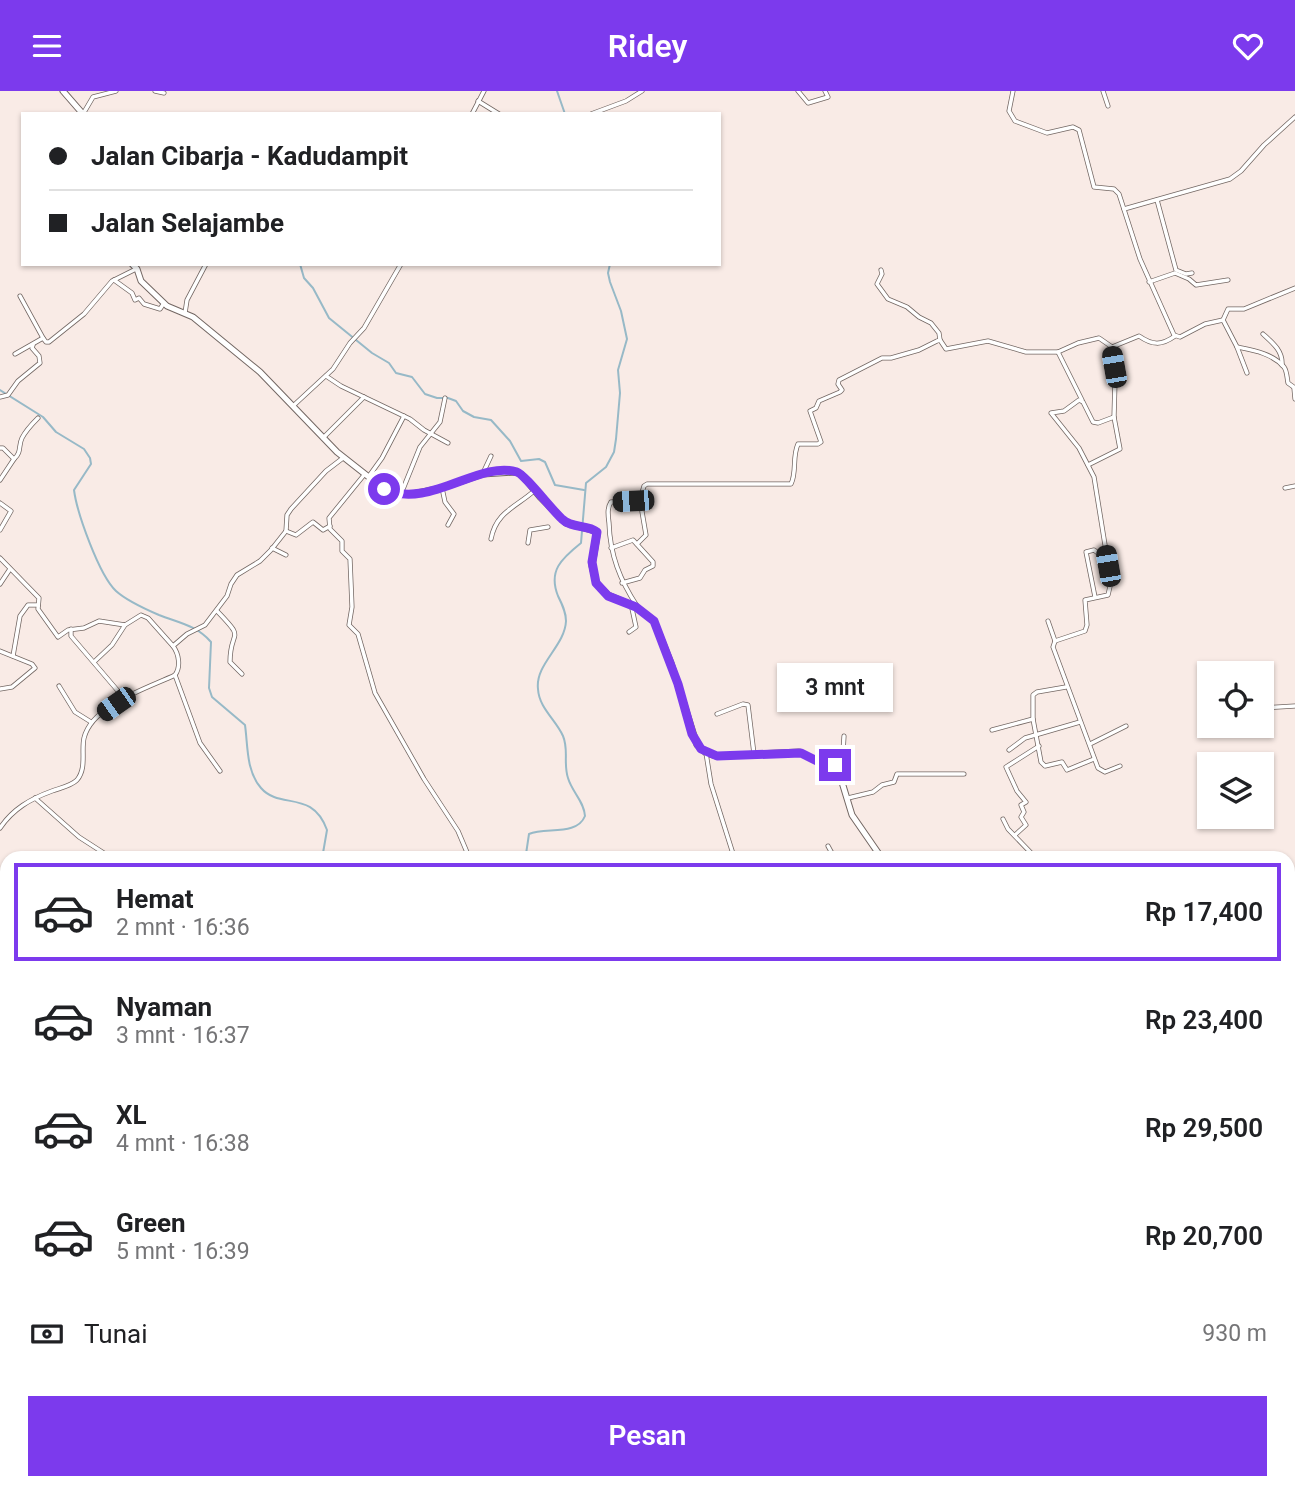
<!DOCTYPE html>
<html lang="id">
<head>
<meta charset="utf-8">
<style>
  :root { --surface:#fff; --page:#f2f2f2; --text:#202124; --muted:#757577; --line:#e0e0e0; --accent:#7c3aed }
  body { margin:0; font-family:Roboto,sans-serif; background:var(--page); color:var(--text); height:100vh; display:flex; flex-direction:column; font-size:26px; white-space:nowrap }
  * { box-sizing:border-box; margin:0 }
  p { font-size:23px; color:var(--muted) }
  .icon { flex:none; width:38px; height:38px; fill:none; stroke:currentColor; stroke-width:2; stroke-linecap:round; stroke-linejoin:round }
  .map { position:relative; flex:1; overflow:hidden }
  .details { position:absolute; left:0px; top:760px; width:1295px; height:639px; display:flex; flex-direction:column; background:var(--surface); border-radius:21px 21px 0 0; box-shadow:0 2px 5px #0004 }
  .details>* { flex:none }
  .hud { position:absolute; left:21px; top:21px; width:700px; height:154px; border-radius:0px; box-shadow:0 2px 5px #0004; display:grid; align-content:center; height:154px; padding:0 28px; background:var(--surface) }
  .tools { position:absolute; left:1197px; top:570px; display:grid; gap:14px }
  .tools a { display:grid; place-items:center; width:77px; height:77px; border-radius:0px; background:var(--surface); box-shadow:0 2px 5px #0004; font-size:35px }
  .end { position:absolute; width:32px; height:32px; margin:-16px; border:9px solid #7c3aed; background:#fff; box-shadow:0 0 0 4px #fff }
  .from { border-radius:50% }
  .bubble { position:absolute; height:49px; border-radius:0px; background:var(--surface); box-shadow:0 2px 5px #0004; font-size:23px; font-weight:600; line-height:49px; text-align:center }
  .car { position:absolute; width:21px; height:42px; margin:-21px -10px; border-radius:9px; box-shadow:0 0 5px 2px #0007; background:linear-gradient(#222 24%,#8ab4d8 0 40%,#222 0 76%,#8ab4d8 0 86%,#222 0) }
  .hud b { display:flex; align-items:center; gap:24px; height:66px; font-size:26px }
  .hud b+b { border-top:2px solid var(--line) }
  .hud i { width:18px; height:18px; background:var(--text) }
  ul { padding:12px 0 0; list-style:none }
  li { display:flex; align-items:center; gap:21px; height:98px; margin:0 14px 10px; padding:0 14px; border:4px solid transparent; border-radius:0px }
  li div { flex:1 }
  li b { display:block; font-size:26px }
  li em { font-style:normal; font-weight:600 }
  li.active { border-color:var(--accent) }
  li>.icon { width:63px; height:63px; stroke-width:1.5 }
  .pay { display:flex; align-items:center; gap:18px; height:77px; padding:0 28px; font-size:26px }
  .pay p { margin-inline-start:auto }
  .action { display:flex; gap:14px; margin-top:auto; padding:14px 28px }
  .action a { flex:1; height:80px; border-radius:0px; background:var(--accent); color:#fff; font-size:28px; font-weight:600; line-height:80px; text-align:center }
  header { display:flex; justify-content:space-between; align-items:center; height:91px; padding:0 28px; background:var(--accent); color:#fff; font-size:32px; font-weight:600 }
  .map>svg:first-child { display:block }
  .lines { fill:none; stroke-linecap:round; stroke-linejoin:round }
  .stream { stroke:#97b9c7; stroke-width:2 }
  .street-casing { stroke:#736763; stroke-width:5 }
  .secondary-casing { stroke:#736763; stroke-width:7 }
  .street { stroke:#fff; stroke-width:3.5 }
  .secondary { stroke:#fff; stroke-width:5 }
  .route { stroke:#7c3aed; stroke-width:9 }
</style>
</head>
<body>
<header><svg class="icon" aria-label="menu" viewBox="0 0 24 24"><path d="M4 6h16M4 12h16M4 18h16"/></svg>Ridey<svg class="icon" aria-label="heart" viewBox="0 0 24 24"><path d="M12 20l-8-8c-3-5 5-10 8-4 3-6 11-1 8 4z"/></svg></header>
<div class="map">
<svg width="1295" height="1398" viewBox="0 0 1295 1398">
  <rect width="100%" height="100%" fill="#f9ebe6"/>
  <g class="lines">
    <g class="stream">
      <polyline points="557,0 565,23"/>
      <polyline points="300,173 304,187 313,197 329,227 372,262 389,272 396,282 412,286 425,303 437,307 448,307 456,310 463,320 474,326 491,329 510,350 521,370 539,368 545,371 555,394 584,399"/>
      <path d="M0,299L43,326L56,341L84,358L90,367L91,373L74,399C77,422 99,484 116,500C127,510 145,518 159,524C179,532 196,534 211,551L209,597L212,606L245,634C248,655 246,680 261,697C280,719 312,698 327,739L323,762L325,766"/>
      <path d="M527,766L526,763L529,743C546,736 577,745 585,725C584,710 572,701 568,687C563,672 569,659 563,645C556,629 539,617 538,598C535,573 565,555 566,530C566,521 562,513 558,505C548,480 561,468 581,452L586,392L606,376L614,361L616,348L620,302L618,279L627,248L621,220L610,191L608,182L610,173"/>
      <polyline points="0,1098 7,1102"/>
      <polyline points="349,1391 355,1398"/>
      <polyline points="706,1391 712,1398"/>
    </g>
    <g class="street-casing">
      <g id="street">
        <polyline points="155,0 164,2"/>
        <polyline points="798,0 808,12 828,6 825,0"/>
        <path d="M1013,0L1009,20L1015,30L1047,42L1073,36L1079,39L1094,96L1114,98L1119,103L1140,168L1174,244L1180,246L1205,233L1223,229L1237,256C1252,259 1272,262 1284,276C1287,280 1287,287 1288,292L1295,297"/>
        <polyline points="1103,0 1108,15"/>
        <polyline points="478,10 499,23"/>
        <polyline points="83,23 93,6 116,0"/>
        <polyline points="472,23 484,0"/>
        <polyline points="591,23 626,10 642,0"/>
        <polyline points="1157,109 1176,179 1186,183 1192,182"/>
        <polyline points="1124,118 1230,88 1241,80 1264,54 1295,26"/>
        <polyline points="881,179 882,183 877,193 888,208 907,216 919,226 931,232 939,242 940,249"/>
        <polyline points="114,189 132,202 135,209 139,207 144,213 160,218 164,212"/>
        <polyline points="1149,191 1175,182 1189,188 1196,194 1228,189"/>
        <polyline points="20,205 43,247"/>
        <polyline points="185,222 187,209 206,173"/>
        <polyline points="1223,229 1228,218 1244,218 1295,197"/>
        <path d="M1263,243C1273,252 1283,260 1282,274"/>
        <path d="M1112,256L1139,245C1152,254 1161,255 1175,245"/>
        <polyline points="1237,256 1247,282"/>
        <polyline points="1058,261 1082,309"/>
        <polyline points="15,263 43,247 46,251 49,251 84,223 112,190 136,178"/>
        <polyline points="326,285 341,295 410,328 424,339 448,352"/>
        <polyline points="1294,297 1295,308"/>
        <polyline points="0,306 8,304 18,290 40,272 39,265 32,257 33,254"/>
        <polyline points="293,315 333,278 350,252 364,237 401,173"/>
        <polyline points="1114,326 1098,332 1093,331 1083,311 1079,309 1064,320 1051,322 1079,357 1094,386 1111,491 1108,504 1085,509 1087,534 1085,540 1055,550 1053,556 1098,677 1105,681 1120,675"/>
        <polyline points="323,347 364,306"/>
        <path d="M0,357H3L14,368C22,361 18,355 22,347C26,339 32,333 38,327"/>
        <polyline points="1088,374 1120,358 1114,326 1115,290 1112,256"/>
        <polyline points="483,382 491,365"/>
        <polyline points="364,384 329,427 330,438 342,450 342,460 350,468 352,516 349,534 358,543 375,602 424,688 458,740 469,766"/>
        <polyline points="369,385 382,367 404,325"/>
        <polyline points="0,389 14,368"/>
        <polyline points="442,397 445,411 454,423 448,434"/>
        <polyline points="1285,397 1295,395"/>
        <polyline points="401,403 420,356 440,331 445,307"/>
        <polyline points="0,412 11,420 0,439"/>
        <polyline points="286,440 296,444 313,431 323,439 330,435"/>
        <path d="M491,448C496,421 516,416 534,400"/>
        <polyline points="528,452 530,439 548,436"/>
        <polyline points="637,453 646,444 640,409"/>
        <polyline points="272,457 286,464"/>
        <polyline points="611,457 633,449 653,471 653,475 645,479 640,487 622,492"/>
        <polyline points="0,467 39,507 38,518 58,546 68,539 84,537 99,530 125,534 141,524 148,527 173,555"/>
        <polyline points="0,493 10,478"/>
        <polyline points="1095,506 1086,461 1094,459 1098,462 1106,461"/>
        <path d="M637,515C620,489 610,464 609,432C608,424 607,417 611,411L640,409L644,395L647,393H791C797,381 792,366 798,353H818L821,351L810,320L816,317L819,310L840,301L842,299L838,293L839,289L882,267H891L919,259L937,250L940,249L946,258L988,250L1026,261H1058L1078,252L1099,247L1112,256"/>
        <path d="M217,520C247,551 230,537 230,571L242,583"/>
        <polyline points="1048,530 1055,550"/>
        <polyline points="71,538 71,545 124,607"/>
        <polyline points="629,541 636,536 631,513"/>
        <polyline points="0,560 32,573 35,577 12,596 0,598"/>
        <polyline points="13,565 20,525 28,514 38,514"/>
        <polyline points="94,571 112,554 125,534"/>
        <polyline points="175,584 200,652 220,680"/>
        <polyline points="59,595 75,621 91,631"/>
        <polyline points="1066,596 1037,601 1033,604 1033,628 1041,671 1045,675 1062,671 1067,679 1094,668"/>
        <polyline points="1262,617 1295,615"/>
        <polyline points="717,623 743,613 748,614 754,663"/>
        <polyline points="992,639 1033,628"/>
        <polyline points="1090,653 1126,635"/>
        <polyline points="1009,659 1025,647 1080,631"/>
        <polyline points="706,662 711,693 734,766"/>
        <polyline points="834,673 843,661 844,645"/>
        <polyline points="35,707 79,746 110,766"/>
        <polyline points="848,707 873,701 882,694 894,691 897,683 964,683"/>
        <polyline points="1003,728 1008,738 1035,766"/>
        <path d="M0,737C13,718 30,708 52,700C60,697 71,695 77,689C87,677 81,660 84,647C92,614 148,597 175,584C181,576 179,563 173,555L187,543L205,534L227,505L231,493L237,484L260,470L271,459L286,440L287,424L291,418L326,380L343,367"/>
        <polyline points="1015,744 1026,734 1021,726 1024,721 1021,714 1026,711 1017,700 1006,676 1039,655"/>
        <polyline points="828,755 834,766"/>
        <polyline points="0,835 7,844"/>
        <polyline points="1288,1122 1288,1126"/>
        <polyline points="1288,1172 1295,1168"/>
        <polyline points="1288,1179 1295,1190"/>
        <polyline points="1288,1233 1291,1232"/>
        <polyline points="1288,1309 1295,1323"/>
        <polyline points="1288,1325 1295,1323"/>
        <polyline points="1288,1361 1295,1358"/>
        <polyline points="648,1391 654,1398"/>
        <polyline points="1211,1391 1214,1393 1222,1391"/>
        <polyline points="1266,1391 1268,1398"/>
        <polyline points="1168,1398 1173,1391"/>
      </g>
    </g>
    <g class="secondary-casing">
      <g id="secondary">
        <polyline points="63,0 83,23"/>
        <polyline points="132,173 137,178 141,190 167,215 193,226 260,281 337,361 384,398 399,403 412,403 442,397 483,383 516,381 522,384 540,406 566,432 596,440 597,445 592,475 596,492 608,504 636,516 654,530 671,572 697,654 706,662 717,665 799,661 817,670 834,673 841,688 852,724 881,766"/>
        <polyline points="1288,1264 1295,1271"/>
      </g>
    </g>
    <use href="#street" class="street"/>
    <use href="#secondary" class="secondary"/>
  </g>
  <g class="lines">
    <path class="route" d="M384,398C429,419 479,369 517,381C524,383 553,420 562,428C572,438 587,433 597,441L592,471L596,492L608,505L636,516L654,530L678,593L692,643L701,658L717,665L801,662L817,670L835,674"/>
  </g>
</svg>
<div class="tools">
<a><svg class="icon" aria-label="locate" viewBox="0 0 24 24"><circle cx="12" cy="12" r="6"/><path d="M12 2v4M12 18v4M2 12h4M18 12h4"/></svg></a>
<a><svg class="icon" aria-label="layers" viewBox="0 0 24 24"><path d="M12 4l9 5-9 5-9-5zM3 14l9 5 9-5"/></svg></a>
</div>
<i class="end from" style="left:384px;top:398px"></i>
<i class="end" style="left:835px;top:674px"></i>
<div class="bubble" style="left:777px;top:572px;width:116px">3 mnt</div>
<i class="car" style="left:1114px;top:276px;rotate:350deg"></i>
<i class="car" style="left:633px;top:410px;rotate:267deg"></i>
<i class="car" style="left:1108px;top:475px;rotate:350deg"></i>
<i class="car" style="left:116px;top:613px;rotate:235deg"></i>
<div class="hud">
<b><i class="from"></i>Jalan Cibarja - Kadudampit</b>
<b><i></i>Jalan Selajambe</b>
</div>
<section class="details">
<ul>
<li class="active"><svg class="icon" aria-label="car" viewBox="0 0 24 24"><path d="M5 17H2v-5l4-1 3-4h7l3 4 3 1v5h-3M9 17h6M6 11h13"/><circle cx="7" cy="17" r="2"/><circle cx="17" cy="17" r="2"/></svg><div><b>Hemat</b><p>2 mnt · 16:36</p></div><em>Rp 17,400</em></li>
<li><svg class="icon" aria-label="car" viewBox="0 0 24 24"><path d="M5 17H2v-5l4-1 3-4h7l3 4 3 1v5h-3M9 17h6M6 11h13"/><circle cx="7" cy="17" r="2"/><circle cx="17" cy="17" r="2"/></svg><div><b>Nyaman</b><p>3 mnt · 16:37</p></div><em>Rp 23,400</em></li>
<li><svg class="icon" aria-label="car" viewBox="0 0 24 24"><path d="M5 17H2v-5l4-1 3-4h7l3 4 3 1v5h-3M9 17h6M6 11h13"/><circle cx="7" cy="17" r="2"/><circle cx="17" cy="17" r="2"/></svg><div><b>XL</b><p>4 mnt · 16:38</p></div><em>Rp 29,500</em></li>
<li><svg class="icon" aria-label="car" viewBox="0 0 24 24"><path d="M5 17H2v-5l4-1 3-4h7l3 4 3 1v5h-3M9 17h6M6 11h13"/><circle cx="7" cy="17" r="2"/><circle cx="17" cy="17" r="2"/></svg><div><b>Green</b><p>5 mnt · 16:39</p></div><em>Rp 20,700</em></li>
</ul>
<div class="pay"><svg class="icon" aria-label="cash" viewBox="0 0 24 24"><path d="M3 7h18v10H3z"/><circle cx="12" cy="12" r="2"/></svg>Tunai<p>930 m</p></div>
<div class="action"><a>Pesan</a></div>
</section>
</div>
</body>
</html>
